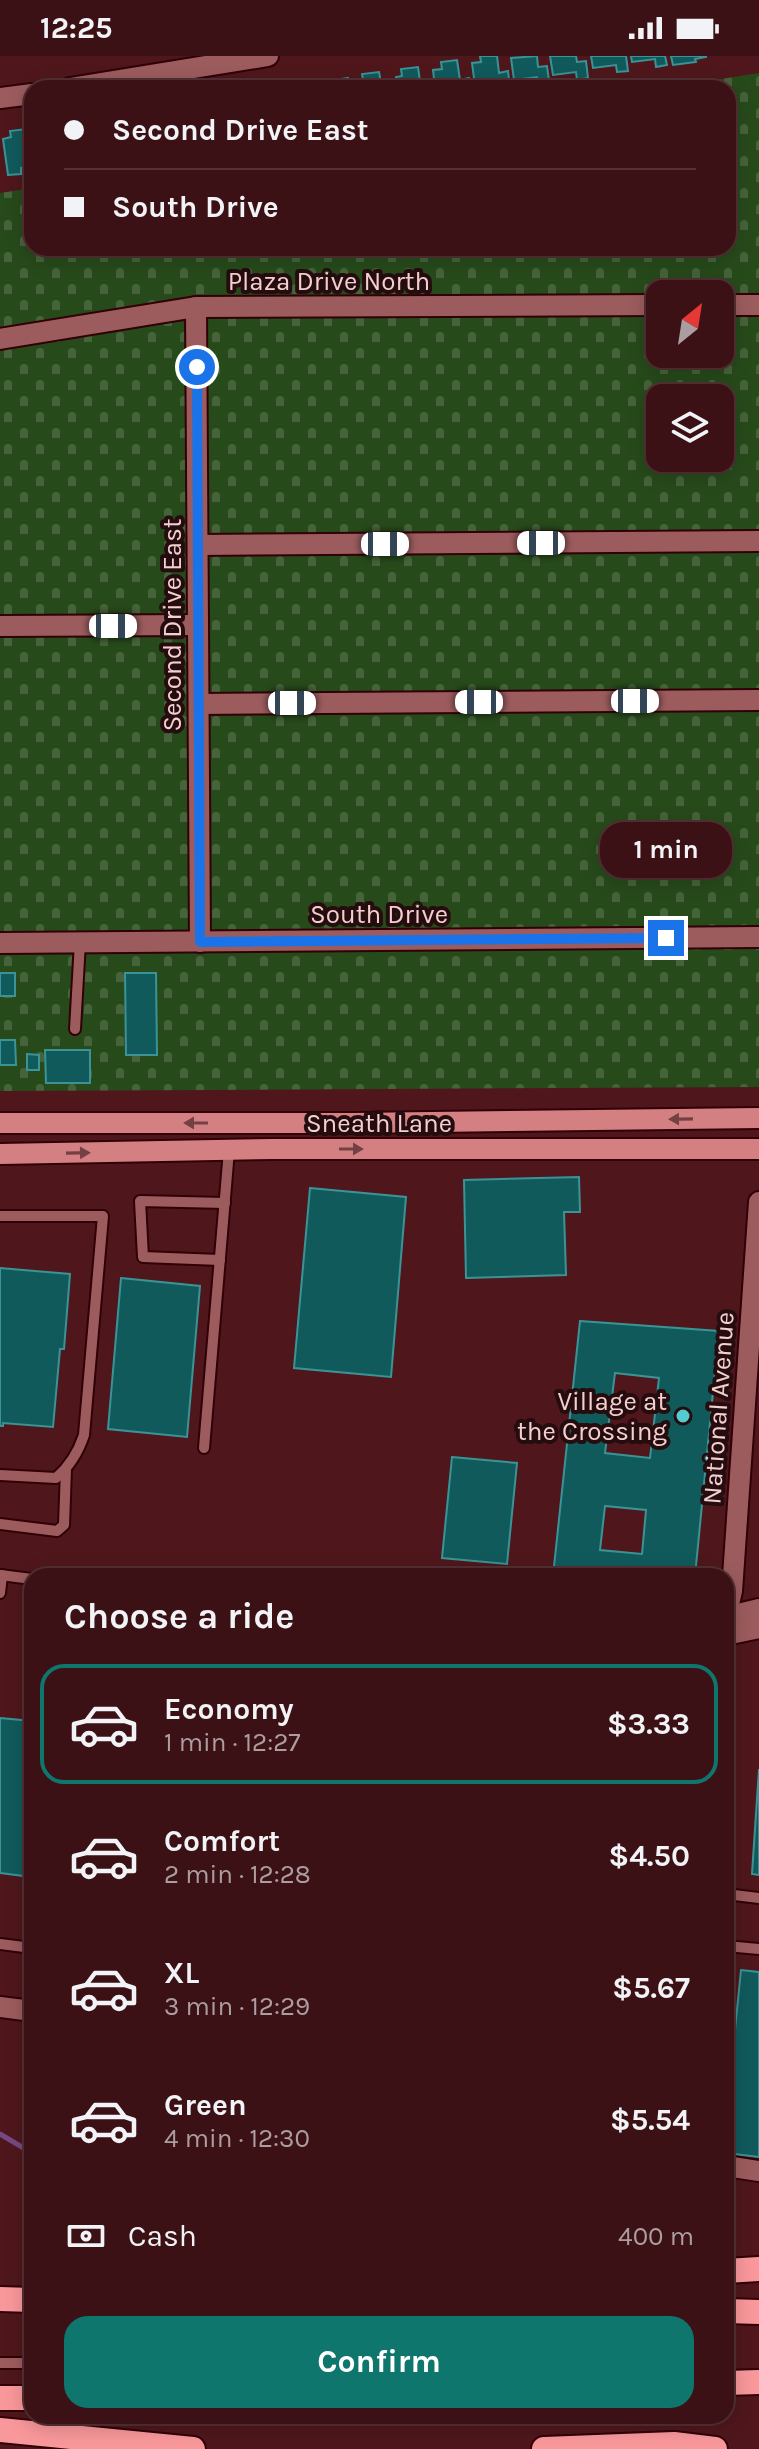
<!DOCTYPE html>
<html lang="en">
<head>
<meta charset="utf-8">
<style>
  :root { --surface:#3b1115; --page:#421a1e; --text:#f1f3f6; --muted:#ac9da0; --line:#543134; --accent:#0f766e }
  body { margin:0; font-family:Karla,sans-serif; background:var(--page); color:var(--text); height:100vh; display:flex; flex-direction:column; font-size:30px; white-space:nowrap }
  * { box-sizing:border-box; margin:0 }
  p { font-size:26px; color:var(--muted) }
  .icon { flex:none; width:44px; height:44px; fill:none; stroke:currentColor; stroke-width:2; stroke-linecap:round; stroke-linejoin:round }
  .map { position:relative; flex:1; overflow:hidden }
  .side { position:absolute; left:24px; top:1512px; width:710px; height:856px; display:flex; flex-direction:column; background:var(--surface); border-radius:24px; box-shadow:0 4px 20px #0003,0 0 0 2px var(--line) }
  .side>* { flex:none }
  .hud { position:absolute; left:24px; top:24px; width:712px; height:176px; border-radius:24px; box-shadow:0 4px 20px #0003,0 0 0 2px var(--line); display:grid; align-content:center; height:176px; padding:0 40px; background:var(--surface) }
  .needle { width:52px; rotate:30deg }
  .buttons { position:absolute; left:646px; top:224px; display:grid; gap:16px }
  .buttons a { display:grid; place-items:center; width:88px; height:88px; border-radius:16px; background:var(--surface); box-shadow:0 4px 20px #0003,0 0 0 2px var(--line); font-size:40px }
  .end { position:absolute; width:36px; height:36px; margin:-18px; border:10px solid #1a73e8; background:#fff; box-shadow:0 0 0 4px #fff }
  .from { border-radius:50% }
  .bubble { position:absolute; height:56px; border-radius:24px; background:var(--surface); box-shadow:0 4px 20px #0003,0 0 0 2px var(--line); font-size:26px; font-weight:700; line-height:56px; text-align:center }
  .car { position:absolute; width:24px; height:48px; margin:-24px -12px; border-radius:10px; box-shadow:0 0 6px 2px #0007; background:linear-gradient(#fff 24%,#345 0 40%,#fff 0 76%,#345 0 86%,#fff 0) }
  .hud b { display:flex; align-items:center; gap:28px; height:76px; font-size:30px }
  .hud b+b { border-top:2px solid var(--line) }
  .hud i { width:20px; height:20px; background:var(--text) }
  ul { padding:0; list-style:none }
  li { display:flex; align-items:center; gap:24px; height:120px; margin:0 16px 12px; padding:0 24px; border:4px solid transparent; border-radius:24px }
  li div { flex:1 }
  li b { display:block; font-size:30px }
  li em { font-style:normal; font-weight:700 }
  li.active { border-color:var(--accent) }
  li>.icon { width:72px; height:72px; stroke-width:1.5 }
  h2 { padding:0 40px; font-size:36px; line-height:96px }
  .pay { display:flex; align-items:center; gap:20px; height:88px; padding:0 40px; font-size:30px }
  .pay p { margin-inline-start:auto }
  .action { display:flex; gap:16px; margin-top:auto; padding:16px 40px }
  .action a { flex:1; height:92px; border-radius:24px; background:var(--accent); color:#fff; font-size:32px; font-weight:700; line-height:92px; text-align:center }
  .status { display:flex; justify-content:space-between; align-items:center; height:56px; padding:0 40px; background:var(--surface); direction:ltr }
  .status svg { height:22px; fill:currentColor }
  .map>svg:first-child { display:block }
  .cemetery { fill:url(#cemetery-stones); fill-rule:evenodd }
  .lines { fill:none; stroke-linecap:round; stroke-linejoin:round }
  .stream { stroke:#764983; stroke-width:5 }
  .building { fill:#115a5c; stroke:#3a9497; stroke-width:2; fill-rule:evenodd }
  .lane-casing { stroke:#310006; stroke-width:14 }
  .street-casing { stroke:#310006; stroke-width:24 }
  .primary-casing { stroke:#310006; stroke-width:24 }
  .highway-casing { stroke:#310006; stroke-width:28 }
  .lane { stroke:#9c5c5e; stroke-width:10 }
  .street { stroke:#9c5c5e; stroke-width:20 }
  .primary { stroke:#d48083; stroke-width:20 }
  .highway { stroke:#f9989b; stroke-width:24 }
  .oneway { fill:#744043 }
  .route { stroke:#1a73e8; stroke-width:10 }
  .poi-dot { fill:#52ccd1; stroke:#250c0e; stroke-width:3 }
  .labels { text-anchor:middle; stroke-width:8; stroke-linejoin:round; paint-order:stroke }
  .street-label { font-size:26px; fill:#f4cfcf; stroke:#250c0e }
  .poi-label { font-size:26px; fill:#f4cfcf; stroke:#250c0e; text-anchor:end }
</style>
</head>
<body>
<div class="status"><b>12:25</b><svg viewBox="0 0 49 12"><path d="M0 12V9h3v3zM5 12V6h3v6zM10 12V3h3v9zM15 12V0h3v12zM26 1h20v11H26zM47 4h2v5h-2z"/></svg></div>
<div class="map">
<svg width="759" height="2393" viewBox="0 0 759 2393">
  <defs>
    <pattern id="cemetery-stones" width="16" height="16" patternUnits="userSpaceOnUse" patternTransform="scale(2)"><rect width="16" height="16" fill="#274a1b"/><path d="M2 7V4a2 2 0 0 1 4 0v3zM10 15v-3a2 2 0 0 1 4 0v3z" fill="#47633b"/></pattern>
  </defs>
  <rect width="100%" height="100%" fill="#4f171c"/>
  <path class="cemetery" d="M759,17V1031L0,1035V137L32,132V192H728V32H664ZM660,238H720V298H660ZM660,342H720V402H660Z"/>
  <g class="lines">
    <polyline class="stream" points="0,2078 32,2097"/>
  </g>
  <g class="building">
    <polygon points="480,0 497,0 499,17 508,15 510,32 499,32 498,27 475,30 472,7 481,6"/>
    <polygon points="537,0 538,11 547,10 550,32 539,32 537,21 514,24 511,2"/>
    <polygon points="550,0 576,0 577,6 586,5 588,22 577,24 576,16 553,19"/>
    <polygon points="591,0 626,0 628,15 617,16 616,9 593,12"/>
    <polygon points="631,0 665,0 667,9 656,11 655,3 632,6"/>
    <polygon points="671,0 706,0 706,1 695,3 696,6 673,9"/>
    <polygon points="457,4 460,24 469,22 470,32 435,32 433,14 442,13 441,6"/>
    <polygon points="418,11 421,32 395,32 396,21 402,20 401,13"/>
    <polygon points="379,16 382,32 356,32 355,25 363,24 362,18"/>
    <polygon points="348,22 350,32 321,32 324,26"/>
    <polygon points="26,73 29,94 32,93 32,111 21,112 21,118 8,119 3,83 11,81 10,75"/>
    <rect x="0" y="917" width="15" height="23"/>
    <polygon points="125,917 156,917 157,999 126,999"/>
    <polygon points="0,984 15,984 16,1009 0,1009"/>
    <polygon points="45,994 90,994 90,1027 46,1027"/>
    <polygon points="27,998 39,999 39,1014 27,1014"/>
    <polygon points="579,1121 580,1156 564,1156 566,1219 466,1222 464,1124"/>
    <polygon points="310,1132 406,1141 391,1321 294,1312"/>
    <polygon points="0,1212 70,1218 64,1293 60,1293 53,1371 3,1367 3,1370 0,1370"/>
    <polygon points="121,1222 200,1230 187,1381 108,1373"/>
    <path d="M580,1265L719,1275L695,1520H553ZM615,1317L659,1322L650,1402L605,1397ZM605,1450L646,1454L642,1498L600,1494Z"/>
    <polygon points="452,1401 517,1407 507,1508 442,1502"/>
    <polygon points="0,1662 32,1665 32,1821 0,1817"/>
    <polygon points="759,1713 759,1819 752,1818"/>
    <polygon points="741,1914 759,1916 759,2101 726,2097 726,2063"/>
  </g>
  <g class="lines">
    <g class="lane-casing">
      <g id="lane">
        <polyline points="75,973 80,886"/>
        <path d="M0,1160H103L84,1379C78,1397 70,1410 56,1422L0,1419"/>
        <polyline points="220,1204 143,1201 140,1145 225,1147"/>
        <polyline points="204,1392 229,1094"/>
        <polyline points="0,1468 57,1475 64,1469 66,1413"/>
        <polyline points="0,1519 32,1523"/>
        <polyline points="0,1537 2,1519"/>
        <polyline points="726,1838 759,1842"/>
        <polyline points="0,1888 32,1892"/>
        <polyline points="726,1890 759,1893"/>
        <polyline points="0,2307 32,2307"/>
      </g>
    </g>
    <g class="street-casing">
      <g id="street">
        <polyline points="70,32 268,0"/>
        <polyline points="0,42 32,38"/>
        <polyline points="720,249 759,249"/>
        <polyline points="196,251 200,886"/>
        <polyline points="0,283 196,251 660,249"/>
        <polyline points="198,489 759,485"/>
        <polyline points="0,570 198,569"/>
        <polyline points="199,648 759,644"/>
        <polyline points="0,887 759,881"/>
        <polyline points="726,1561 732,1535 759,1146"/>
        <polyline points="726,1561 759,1553"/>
        <polyline points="726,1579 759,1572"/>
        <polyline points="0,1951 32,1955"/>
        <polyline points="726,2110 759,2115"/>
      </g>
    </g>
    <g class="primary-casing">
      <g id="primary">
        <polyline points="0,1067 353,1067 759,1062"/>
        <polyline points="0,1098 273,1093 759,1093"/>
      </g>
    </g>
    <g class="highway-casing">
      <g id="highway">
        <polyline points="726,2215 759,2213"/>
        <polyline points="0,2243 32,2244"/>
        <polyline points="726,2255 759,2256"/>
        <polyline points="726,2327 759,2326"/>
        <polyline points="0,2342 32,2342"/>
        <polyline points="0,2374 193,2393"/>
        <polyline points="544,2393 674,2388 715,2393"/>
      </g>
    </g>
    <use href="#lane" class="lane"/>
    <use href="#street" class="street"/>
    <use href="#primary" class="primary"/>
    <use href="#highway" class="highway"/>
  </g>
  <defs><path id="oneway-solid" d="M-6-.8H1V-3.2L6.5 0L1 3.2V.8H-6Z" transform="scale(2)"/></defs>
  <g class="oneway">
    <use href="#oneway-solid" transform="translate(681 1063) rotate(179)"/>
    <use href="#oneway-solid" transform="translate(196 1067) rotate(180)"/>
    <use href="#oneway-solid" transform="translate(351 1093)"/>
    <use href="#oneway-solid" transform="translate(78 1097) rotate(-1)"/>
  </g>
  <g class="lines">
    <polyline class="route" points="197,311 200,886 666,882"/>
  </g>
  <circle class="poi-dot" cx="683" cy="1360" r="8"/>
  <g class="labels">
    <g class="street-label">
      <text x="329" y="234">Plaza Drive North</text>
      <text transform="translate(172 569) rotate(-90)" y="9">Second Drive East</text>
      <text x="379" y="867">South Drive</text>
      <text x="379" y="1076">Sneath Lane</text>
      <text transform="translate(718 1352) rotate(-86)" y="9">National Avenue</text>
    </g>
    <g class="poi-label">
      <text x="667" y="1354">Village at<tspan x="667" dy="30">the Crossing</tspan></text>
    </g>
  </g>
</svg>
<div class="buttons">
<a><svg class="needle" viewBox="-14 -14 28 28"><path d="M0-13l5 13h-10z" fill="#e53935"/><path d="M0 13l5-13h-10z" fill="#ac9da0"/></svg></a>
<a><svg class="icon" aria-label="layers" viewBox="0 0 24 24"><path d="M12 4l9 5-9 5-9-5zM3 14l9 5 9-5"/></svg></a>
</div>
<i class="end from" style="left:197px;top:311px"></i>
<i class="end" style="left:666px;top:882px"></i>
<div class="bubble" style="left:600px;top:766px;width:132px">1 min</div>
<i class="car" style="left:541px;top:487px;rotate:270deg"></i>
<i class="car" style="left:385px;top:488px;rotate:90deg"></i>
<i class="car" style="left:113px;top:570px;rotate:90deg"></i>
<i class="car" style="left:635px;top:645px;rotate:90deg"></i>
<i class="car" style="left:479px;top:646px;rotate:270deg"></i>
<i class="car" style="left:292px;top:647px;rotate:90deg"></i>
<div class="hud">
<b><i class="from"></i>Second Drive East</b>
<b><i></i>South Drive</b>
</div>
<section class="side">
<h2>Choose a ride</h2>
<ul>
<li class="active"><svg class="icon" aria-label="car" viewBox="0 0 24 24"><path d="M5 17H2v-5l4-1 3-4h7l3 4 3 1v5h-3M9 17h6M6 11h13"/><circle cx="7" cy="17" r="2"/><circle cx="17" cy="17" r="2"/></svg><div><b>Economy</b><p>1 min · 12:27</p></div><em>$3.33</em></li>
<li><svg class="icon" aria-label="car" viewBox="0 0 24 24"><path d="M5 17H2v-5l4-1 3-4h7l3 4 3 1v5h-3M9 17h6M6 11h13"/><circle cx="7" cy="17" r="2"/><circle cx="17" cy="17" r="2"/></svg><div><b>Comfort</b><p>2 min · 12:28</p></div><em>$4.50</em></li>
<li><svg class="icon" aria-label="car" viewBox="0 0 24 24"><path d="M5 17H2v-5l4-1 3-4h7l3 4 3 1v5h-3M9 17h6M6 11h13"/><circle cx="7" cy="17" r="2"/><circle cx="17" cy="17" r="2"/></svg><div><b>XL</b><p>3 min · 12:29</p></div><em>$5.67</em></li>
<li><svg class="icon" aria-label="car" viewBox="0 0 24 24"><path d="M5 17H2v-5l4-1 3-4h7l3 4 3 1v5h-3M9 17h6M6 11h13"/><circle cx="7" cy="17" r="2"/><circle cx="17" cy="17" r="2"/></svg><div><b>Green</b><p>4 min · 12:30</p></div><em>$5.54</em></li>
</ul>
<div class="pay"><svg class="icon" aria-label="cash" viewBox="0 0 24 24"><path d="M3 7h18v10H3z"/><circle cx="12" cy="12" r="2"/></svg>Cash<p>400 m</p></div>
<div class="action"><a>Confirm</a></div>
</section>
</div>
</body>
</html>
